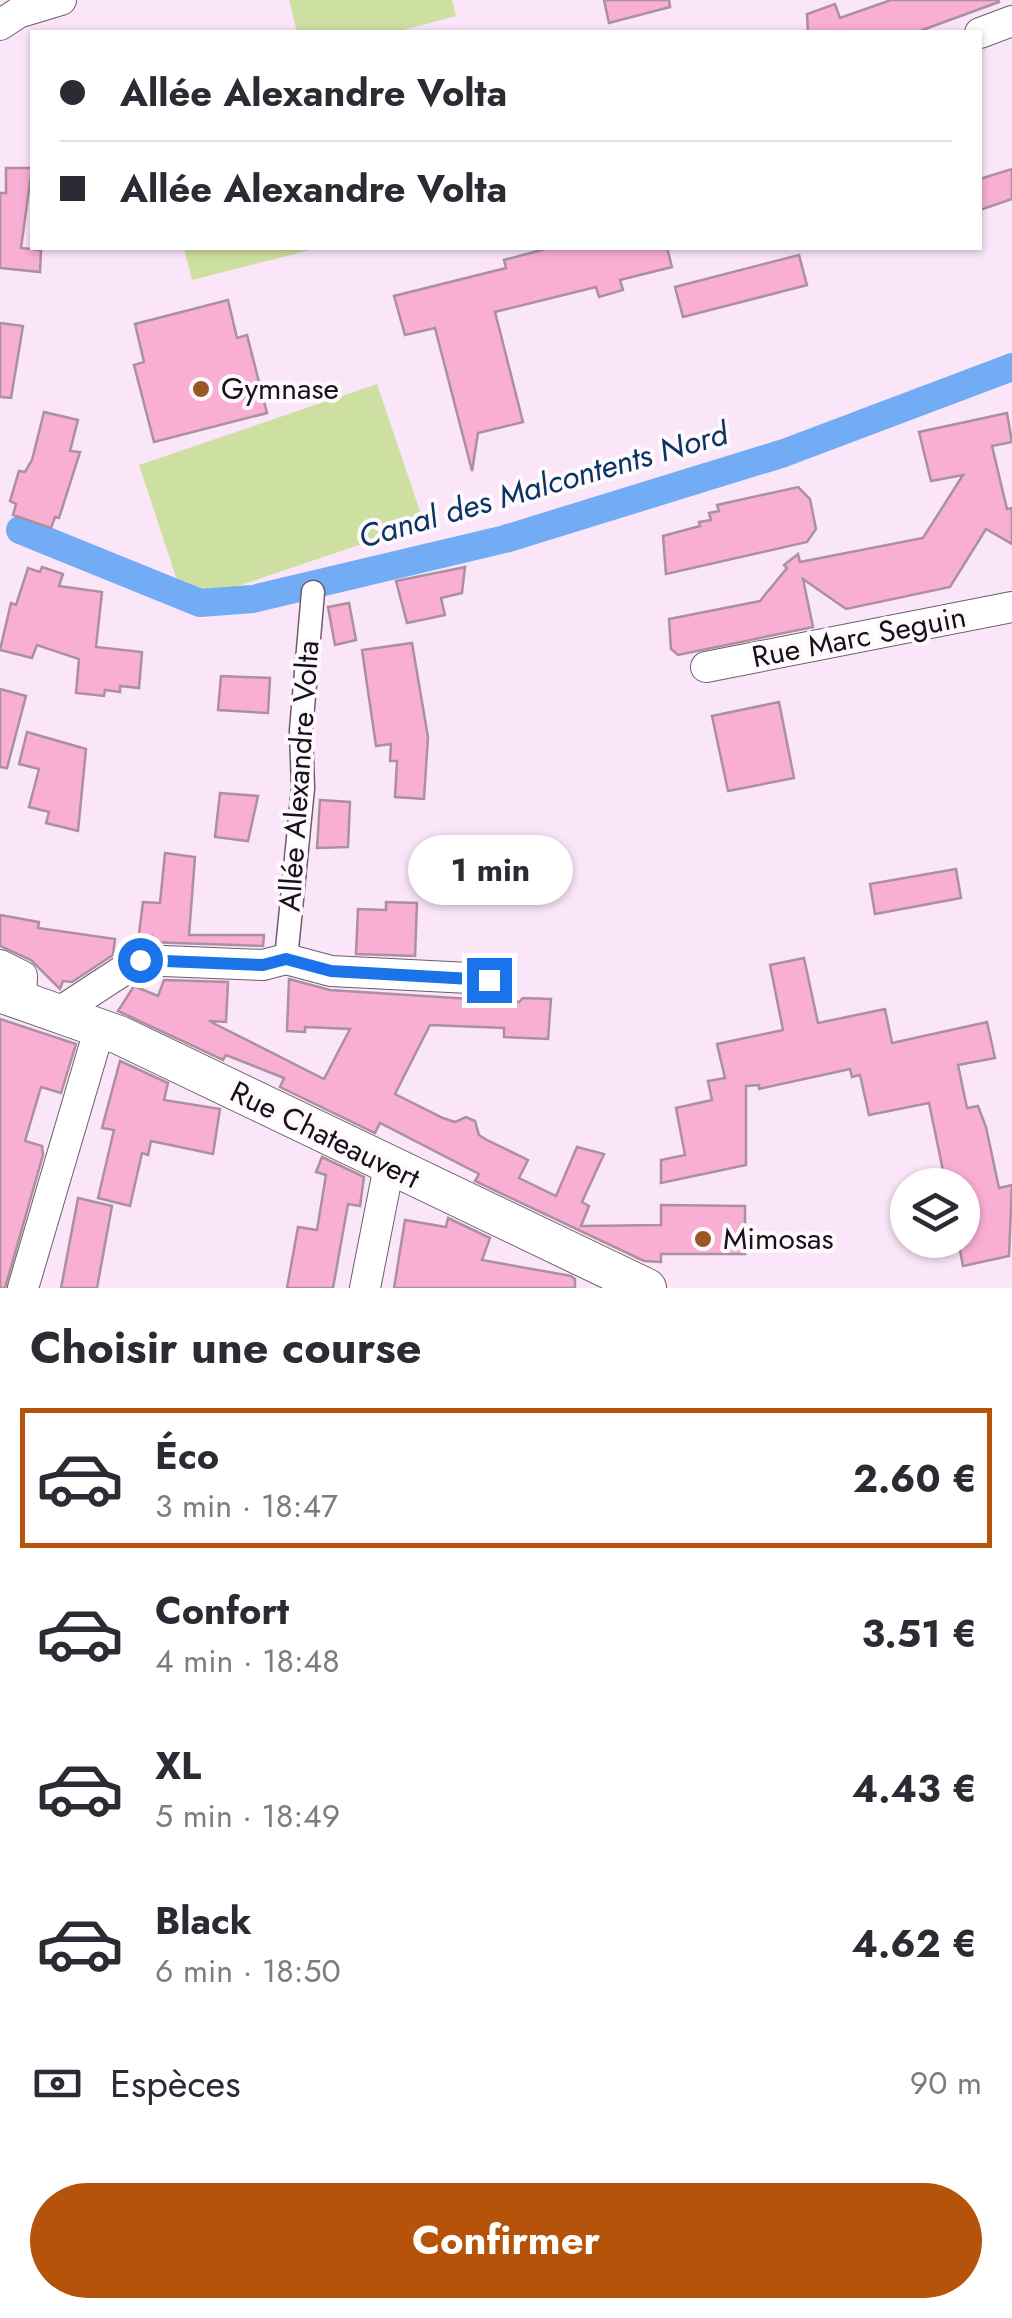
<!DOCTYPE html>
<html lang="fr">
<head>
<meta charset="utf-8">
<style>
  :root { --surface:#fff; --page:#f2f2f3; --text:#2b2b33; --muted:#7c7c81; --line:#e1e1e2; --accent:#b45309 }
  body { margin:0; font-family:Jost,sans-serif; background:var(--page); color:var(--text); height:100vh; display:flex; flex-direction:column; font-size:38px; white-space:nowrap }
  * { box-sizing:border-box; margin:0 }
  p { font-size:32px; color:var(--muted) }
  .icon { flex:none; width:55px; height:55px; fill:none; stroke:currentColor; stroke-width:2; stroke-linecap:round; stroke-linejoin:round }
  .map { position:relative; height:1288px; overflow:hidden }
  .side { display:flex; flex-direction:column; background:var(--surface); flex:1 }
  .side>* { flex:none }
  .hud { position:absolute; left:30px; top:30px; width:952px; height:220px; border-radius:0px; box-shadow:0 2px 8px #0004; display:grid; align-content:center; height:220px; padding:0 30px; background:var(--surface) }
  .controls { position:absolute; left:890px; top:1168px; display:grid; gap:20px }
  .controls a { display:grid; place-items:center; width:90px; height:90px; border-radius:50%; background:var(--surface); box-shadow:0 2px 8px #0004; font-size:50px }
  .end { position:absolute; width:45px; height:45px; margin:-22px; border:12px solid #1a73e8; background:#fff; box-shadow:0 0 0 5px #fff }
  .from { border-radius:50% }
  .bubble { position:absolute; height:70px; border-radius:35px; background:var(--surface); box-shadow:0 2px 8px #0004; font-size:32px; font-weight:700; line-height:70px; text-align:center }
  .hud b { display:flex; align-items:center; gap:35px; height:95px; font-size:38px }
  .hud b+b { border-top:2px solid var(--line) }
  .hud i { width:25px; height:25px; background:var(--text) }
  ul { padding:0; list-style:none }
  li { display:flex; align-items:center; gap:30px; height:140px; margin:0 20px 15px; padding:0 10px; border:5px solid transparent; border-radius:0px }
  li div { flex:1 }
  li b { display:block; font-size:38px }
  li em { font-style:normal; font-weight:700 }
  li.active { border-color:var(--accent) }
  li>.icon { width:90px; height:90px; stroke-width:1.5 }
  h2 { padding:0 30px; font-size:45px; line-height:120px }
  .pay { display:flex; align-items:center; gap:25px; height:110px; padding:0 30px; font-size:38px }
  .pay p { margin-inline-start:auto }
  .button { display:flex; gap:20px; margin-top:auto; padding:20px 30px }
  .button a { flex:1; height:115px; border-radius:60px; background:var(--accent); color:#fff; font-size:40px; font-weight:700; line-height:115px; text-align:center }
  .map>svg:first-child { display:block }
  .green { fill:#cedfa2 }
  .lines { fill:none; stroke-linecap:round; stroke-linejoin:round }
  .canal { stroke:#71acf5; stroke-width:28 }
  .building { fill:#f9aed3; stroke:#aa919c; stroke-width:2.5 }
  .pedestrian-casing { stroke:#6e5c6d; stroke-width:25 }
  .minor-casing { stroke:#6e5c6d; stroke-width:32 }
  .tertiary-casing { stroke:#6e5c6d; stroke-width:40 }
  .pedestrian { stroke:#fff; stroke-width:22 }
  .minor { stroke:#fff; stroke-width:30 }
  .tertiary { stroke:#fff; stroke-width:38 }
  .route { stroke:#1a73e8; stroke-width:12 }
  .poi-dot { fill:#995823; stroke:#fdf9fd; stroke-width:4 }
  .labels { text-anchor:middle; stroke-width:8; stroke-linejoin:round; paint-order:stroke }
  .poi-label { font-size:30px; fill:#181118; stroke:#fdf9fd; text-anchor:start }
  .street-label { font-size:30px; fill:#181118; stroke:#fdf9fd }
  .water-label { font-size:32px; font-style:italic; fill:#0a3461; stroke:#fdf9fd }
</style>
</head>
<body>
<div class="map">
<svg width="1012" height="1288" viewBox="0 0 1012 1288">
  <rect width="100%" height="100%" fill="#fae5f9"/>
  <g class="green">
    <polygon points="289,0 452,0 456,16 396,32 297,32"/>
    <polygon points="184,248 318,248 192,280"/>
    <polygon points="377,384 424,523 185,604 139,465"/>
  </g>
  <g class="lines">
    <polyline class="canal" points="20,530 200,603 253,599 505,539 784,453 1012,367"/>
  </g>
  <g class="building">
    <polygon points="604,0 669,0 670,7 609,23"/>
    <polygon points="891,0 998,0 999,2 917,32 808,32 807,14 835,4 840,18"/>
    <polygon points="6,168 32,168 21,248 41,250 40,272 0,268 0,193 6,193"/>
    <polygon points="1012,169 1012,199 980,210 980,179"/>
    <polygon points="549,248 667,248 672,267 620,280 623,290 599,297 596,287 495,312 523,422 478,433 472,471 435,328 405,335 394,296 506,268 504,260"/>
    <polygon points="799,255 807,285 683,317 675,287"/>
    <polygon points="228,300 237,338 247,335 267,413 154,442 134,365 144,362 135,324"/>
    <polygon points="0,323 23,326 11,398 0,397"/>
    <polygon points="44,412 78,420 70,451 80,452 59,518 55,517 51,528 13,515 16,504 10,501 19,471 25,472 32,460"/>
    <polygon points="1007,413 1012,442 992,446 1007,509 1012,508 1012,544 986,529 950,587 846,609 803,579 813,627 678,655 671,649 669,619 760,601 787,568 784,565 798,554 800,562 923,538 963,475 931,481 919,432"/>
    <polygon points="798,487 810,499 816,529 807,542 666,574 663,536 700,526 699,522 711,520 709,513 719,511 717,505"/>
    <polygon points="42,567 63,574 59,586 102,592 96,647 142,652 139,688 120,686 120,692 105,690 104,696 76,693 79,659 37,645 32,658 0,650 11,603 16,605 28,568 40,572"/>
    <polygon points="465,567 462,593 441,598 445,615 407,623 396,581"/>
    <polygon points="349,603 356,640 335,645 328,607"/>
    <polygon points="412,643 428,737 424,799 395,797 397,761 390,761 391,744 376,746 362,650"/>
    <polygon points="221,676 270,678 268,713 218,710"/>
    <polygon points="0,689 26,696 7,768 0,767"/>
    <polygon points="779,702 794,778 728,791 712,716"/>
    <polygon points="27,732 86,749 78,831 46,823 49,812 29,807 39,769 19,764"/>
    <polygon points="220,793 258,796 248,841 215,837"/>
    <polygon points="320,800 350,802 348,847 317,848"/>
    <polygon points="165,853 195,857 189,935 264,935 263,946 148,942 151,936 138,941 143,902 160,903"/>
    <polygon points="956,869 961,898 875,914 870,884"/>
    <polygon points="386,902 417,903 415,956 356,954 358,909 386,910"/>
    <polygon points="0,915 39,922 38,928 115,939 113,955 72,982 63,981 60,989 31,960 0,946"/>
    <polygon points="804,958 818,1023 885,1009 892,1043 987,1022 995,1058 958,1065 967,1108 978,1106 986,1127 999,1188 1012,1185 1009,1256 963,1266 958,1240 962,1240 962,1185 946,1185 929,1103 869,1115 860,1075 852,1077 850,1069 759,1089 759,1085 746,1086 746,1165 661,1183 661,1160 685,1155 676,1108 712,1100 708,1081 725,1078 717,1044 783,1030 770,965"/>
    <polygon points="289,979 330,990 519,1002 523,998 551,999 548,1039 504,1037 504,1028 430,1025 395,1094 443,1118 455,1122 466,1117 475,1121 479,1135 487,1140 528,1160 519,1178 556,1196 577,1147 604,1154 582,1202 589,1206 581,1226 661,1225 661,1205 745,1206 745,1254 661,1254 661,1262 644,1261 475,1181 479,1174 380,1123 375,1133 280,1087 284,1078 226,1055 223,1060 118,1011 134,986 158,996 164,980 228,982 226,1022 209,1021 324,1079 350,1029 305,1027 305,1032 287,1031"/>
    <polygon points="0,1019 76,1044 61,1093 41,1087 25,1141 42,1146 43,1155 5,1288 0,1288"/>
    <polygon points="120,1061 168,1083 164,1100 220,1109 213,1154 151,1141 148,1155 142,1153 130,1206 98,1198 114,1130 102,1128"/>
    <polygon points="322,1157 364,1177 360,1206 348,1204 333,1288 287,1288 298,1227 317,1230 326,1175 316,1172"/>
    <polygon points="78,1198 112,1206 97,1288 61,1288"/>
    <polygon points="448,1218 490,1238 482,1260 571,1276 575,1279 575,1288 394,1288 405,1220 446,1227"/>
  </g>
  <g class="lines">
    <g class="pedestrian-casing">
      <polyline id="pedestrian" points="286,959 303,788 301,730 313,592"/>
    </g>
    <g class="minor-casing">
      <g id="minor">
        <polyline points="0,25 18,13 61,0"/>
        <polyline points="980,33 1012,21"/>
        <polyline points="706,667 1012,607"/>
        <polyline points="0,965 22,976 21,1000"/>
        <polyline points="58,1013 139,960 263,965 286,959 331,971 489,979"/>
        <polyline points="23,1288 100,1027"/>
        <polyline points="365,1288 389,1166"/>
      </g>
    </g>
    <g class="tertiary-casing">
      <polyline id="tertiary" points="0,993 119,1035 647,1288"/>
    </g>
    <use href="#pedestrian" class="pedestrian"/>
    <use href="#minor" class="minor"/>
    <use href="#tertiary" class="tertiary"/>
  </g>
  <g class="lines">
    <polyline class="route" points="140,960 263,965 286,959 331,971 489,980"/>
  </g>
  <g class="poi-dot">
    <circle cx="201" cy="389" r="10"/>
    <circle cx="703" cy="1239" r="10"/>
  </g>
  <g class="labels">
    <g class="poi-label">
      <text x="221" y="399">Gymnase</text>
      <text x="723" y="1249">Mimosas</text>
    </g>
    <g class="street-label">
      <text transform="translate(859 637) rotate(-11)" y="10">Rue Marc Seguin</text>
      <text transform="translate(299 776) rotate(-86)" y="10">Allée Alexandre Volta</text>
      <text transform="translate(325 1135) rotate(26)" y="10">Rue Chateauvert</text>
    </g>
    <g class="water-label">
      <text transform="translate(543 485) rotate(-16)" y="11">Canal des Malcontents Nord</text>
    </g>
  </g>
</svg>
<div class="controls">
<a><svg class="icon" aria-label="layers" viewBox="0 0 24 24"><path d="M12 4l9 5-9 5-9-5zM3 14l9 5 9-5"/></svg></a>
</div>
<i class="end from" style="left:140px;top:960px"></i>
<i class="end" style="left:489px;top:980px"></i>
<div class="bubble" style="left:408px;top:835px;width:165px">1 min</div>
<div class="hud">
<b><i class="from"></i>Allée Alexandre Volta</b>
<b><i></i>Allée Alexandre Volta</b>
</div>
</div>
<section class="side">
<h2>Choisir une course</h2>
<ul>
<li class="active"><svg class="icon" aria-label="car" viewBox="0 0 24 24"><path d="M5 17H2v-5l4-1 3-4h7l3 4 3 1v5h-3M9 17h6M6 11h13"/><circle cx="7" cy="17" r="2"/><circle cx="17" cy="17" r="2"/></svg><div><b>Éco</b><p>3 min · 18:47</p></div><em>2.60 €</em></li>
<li><svg class="icon" aria-label="car" viewBox="0 0 24 24"><path d="M5 17H2v-5l4-1 3-4h7l3 4 3 1v5h-3M9 17h6M6 11h13"/><circle cx="7" cy="17" r="2"/><circle cx="17" cy="17" r="2"/></svg><div><b>Confort</b><p>4 min · 18:48</p></div><em>3.51 €</em></li>
<li><svg class="icon" aria-label="car" viewBox="0 0 24 24"><path d="M5 17H2v-5l4-1 3-4h7l3 4 3 1v5h-3M9 17h6M6 11h13"/><circle cx="7" cy="17" r="2"/><circle cx="17" cy="17" r="2"/></svg><div><b>XL</b><p>5 min · 18:49</p></div><em>4.43 €</em></li>
<li><svg class="icon" aria-label="car" viewBox="0 0 24 24"><path d="M5 17H2v-5l4-1 3-4h7l3 4 3 1v5h-3M9 17h6M6 11h13"/><circle cx="7" cy="17" r="2"/><circle cx="17" cy="17" r="2"/></svg><div><b>Black</b><p>6 min · 18:50</p></div><em>4.62 €</em></li>
</ul>
<div class="pay"><svg class="icon" aria-label="cash" viewBox="0 0 24 24"><path d="M3 7h18v10H3z"/><circle cx="12" cy="12" r="2"/></svg>Espèces<p>90 m</p></div>
<div class="button"><a>Confirmer</a></div>
</section>
</body>
</html>
